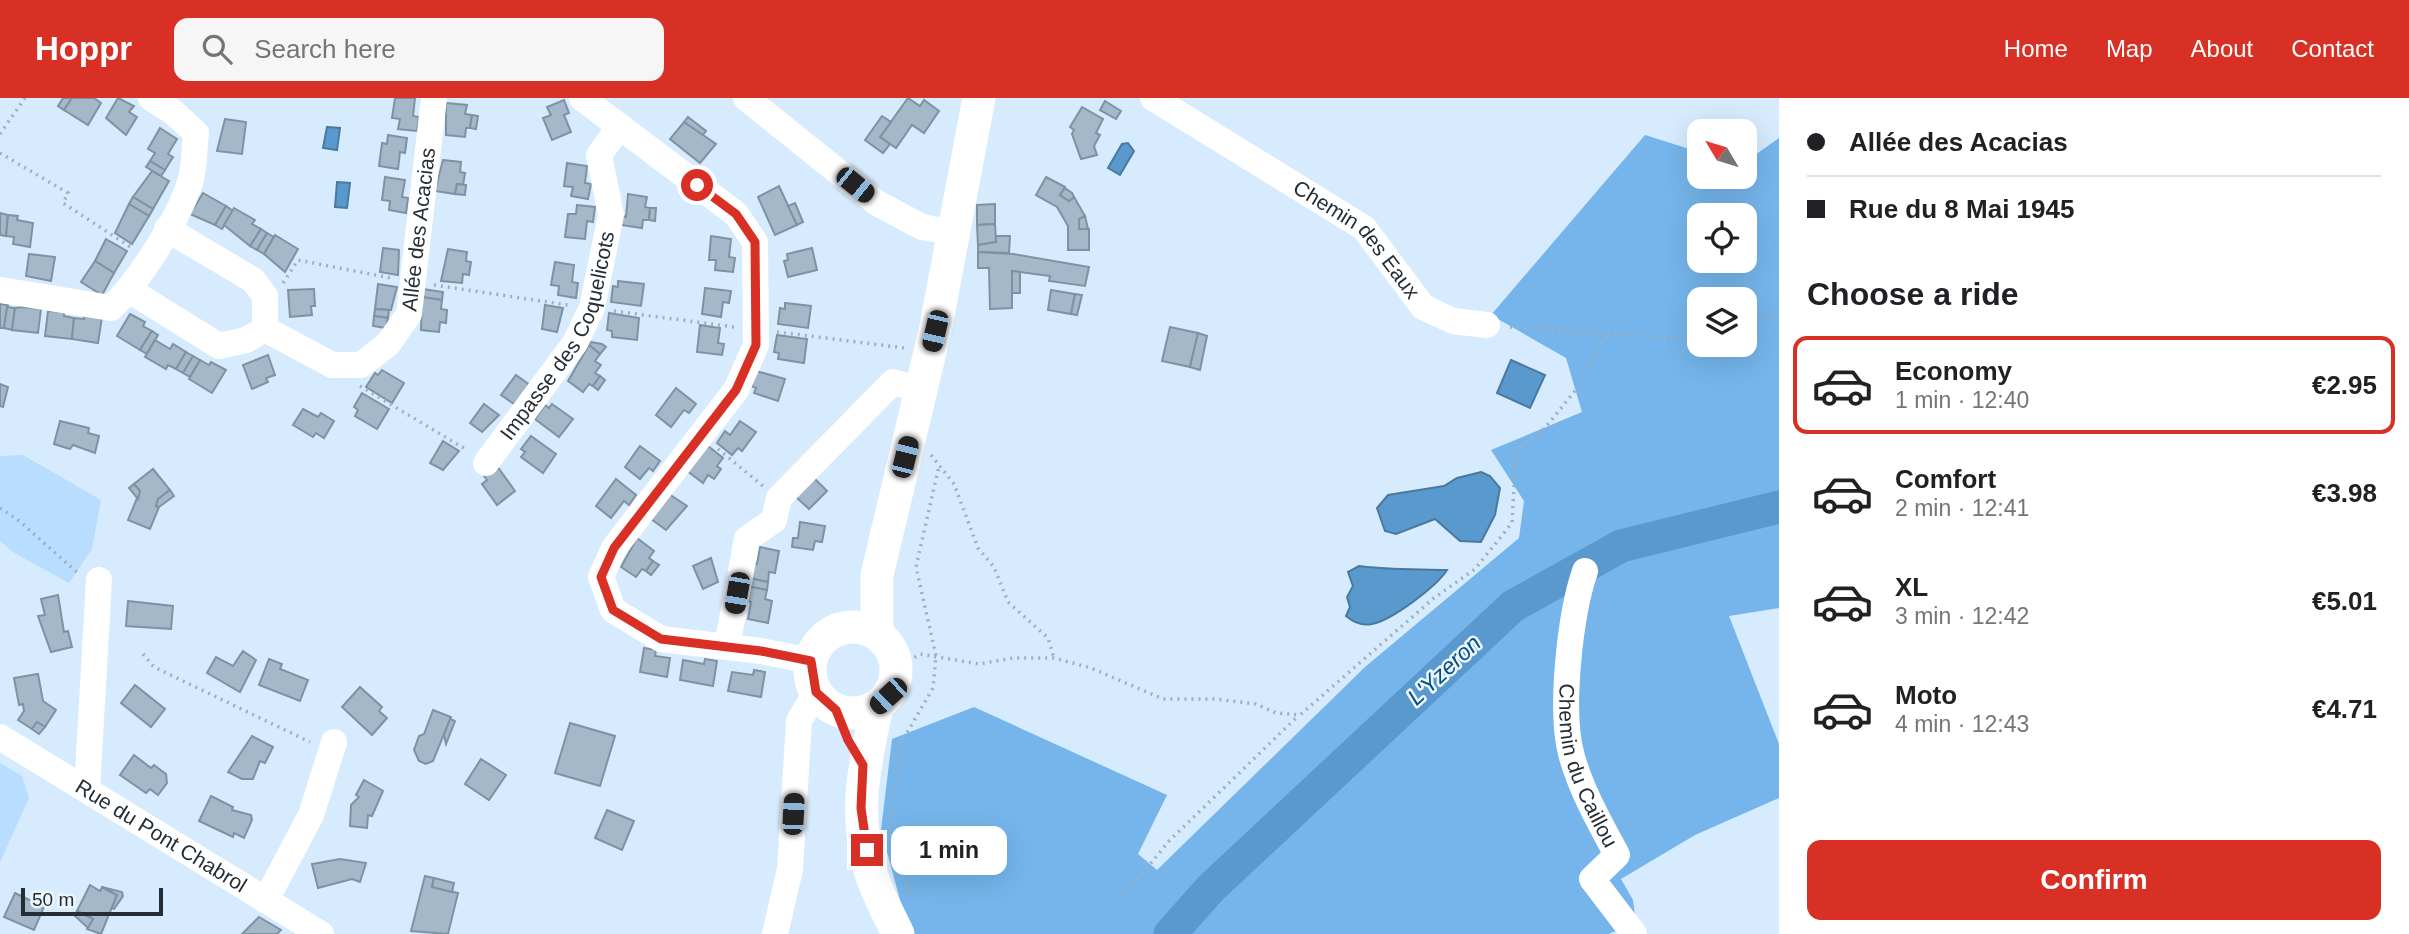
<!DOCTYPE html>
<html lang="en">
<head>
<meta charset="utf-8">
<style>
  :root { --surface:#fff; --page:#f6f6f6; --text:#202124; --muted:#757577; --line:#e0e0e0; --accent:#d93025 }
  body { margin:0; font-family:Helvetica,sans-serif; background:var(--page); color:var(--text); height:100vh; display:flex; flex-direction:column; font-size:26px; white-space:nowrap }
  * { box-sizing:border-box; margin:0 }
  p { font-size:23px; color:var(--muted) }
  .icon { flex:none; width:38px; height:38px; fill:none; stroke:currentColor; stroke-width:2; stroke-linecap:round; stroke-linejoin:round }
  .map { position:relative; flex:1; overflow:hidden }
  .side { display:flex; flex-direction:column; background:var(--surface); width:630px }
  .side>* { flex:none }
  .banner { display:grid; align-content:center; height:154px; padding:0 28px; background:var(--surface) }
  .needle { width:46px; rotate:308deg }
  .fabs { position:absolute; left:1687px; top:21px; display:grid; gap:14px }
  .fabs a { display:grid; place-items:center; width:70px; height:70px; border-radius:14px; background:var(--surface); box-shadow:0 7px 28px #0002; font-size:35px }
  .scale { position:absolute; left:21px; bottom:18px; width:142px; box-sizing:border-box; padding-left:7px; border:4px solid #262e35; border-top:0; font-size:19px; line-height:24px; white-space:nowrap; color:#262e35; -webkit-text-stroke:5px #eef6fd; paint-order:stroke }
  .end { position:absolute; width:32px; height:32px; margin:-16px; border:9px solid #d93025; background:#fff; box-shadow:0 0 0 4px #fff }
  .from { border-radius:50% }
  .bubble { position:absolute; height:49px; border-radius:14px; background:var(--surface); box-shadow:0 7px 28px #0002; font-size:23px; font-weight:700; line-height:49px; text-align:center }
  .car { position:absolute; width:21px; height:42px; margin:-21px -10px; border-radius:9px; box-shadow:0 0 5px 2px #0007; background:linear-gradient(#222 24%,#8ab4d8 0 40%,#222 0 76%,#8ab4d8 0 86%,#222 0) }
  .banner b { display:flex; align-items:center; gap:24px; height:66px; font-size:26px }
  .banner b+b { border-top:2px solid var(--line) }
  .banner i { width:18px; height:18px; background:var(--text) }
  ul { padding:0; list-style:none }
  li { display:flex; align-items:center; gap:21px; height:98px; margin:0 14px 10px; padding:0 14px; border:4px solid transparent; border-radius:14px }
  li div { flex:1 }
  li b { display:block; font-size:26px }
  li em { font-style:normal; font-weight:700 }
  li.selected { border-color:var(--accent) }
  li>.icon { width:63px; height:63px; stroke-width:1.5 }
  h2 { padding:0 28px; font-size:32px; line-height:84px }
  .cta { display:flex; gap:14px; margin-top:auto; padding:14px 28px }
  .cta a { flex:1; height:80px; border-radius:14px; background:var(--accent); color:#fff; font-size:28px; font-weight:700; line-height:80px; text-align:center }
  header { display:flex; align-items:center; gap:42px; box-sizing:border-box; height:98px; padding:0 35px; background:var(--accent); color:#fff }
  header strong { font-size:33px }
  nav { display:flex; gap:38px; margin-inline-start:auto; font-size:24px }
  .search { width:490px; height:63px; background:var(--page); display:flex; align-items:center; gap:18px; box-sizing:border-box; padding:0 24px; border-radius:14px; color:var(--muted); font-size:26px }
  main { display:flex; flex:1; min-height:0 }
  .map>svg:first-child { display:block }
  .green { fill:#b8ddfe }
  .forest { fill:#75b5eb; fill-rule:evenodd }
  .water { fill:#5a99cd; stroke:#4a799f; stroke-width:2 }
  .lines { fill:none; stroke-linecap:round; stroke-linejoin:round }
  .river { stroke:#5a99cd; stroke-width:33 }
  .building { fill:#a4b8c9; stroke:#7f92a3; stroke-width:2 }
  .path { stroke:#9eafbe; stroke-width:3.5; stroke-dasharray:2 5; stroke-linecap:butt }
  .minor { stroke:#fff; stroke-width:26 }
  .major { stroke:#fff; stroke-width:33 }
  .route { stroke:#d93025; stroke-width:9 }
  .labels { text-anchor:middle; stroke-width:5; stroke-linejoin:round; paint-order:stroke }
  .street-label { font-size:21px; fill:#262e35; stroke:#eef6fd }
  .water-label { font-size:23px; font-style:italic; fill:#004f81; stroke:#eef6fd }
</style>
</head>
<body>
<header>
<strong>Hoppr</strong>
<div class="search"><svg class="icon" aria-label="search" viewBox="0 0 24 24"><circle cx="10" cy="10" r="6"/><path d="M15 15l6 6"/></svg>Search here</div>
<nav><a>Home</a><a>Map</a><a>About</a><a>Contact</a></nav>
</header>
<main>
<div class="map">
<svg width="1779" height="836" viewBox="0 0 1779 836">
  <rect width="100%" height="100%" fill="#d6ebfd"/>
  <g class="green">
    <polygon points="23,357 101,402 92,451 69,485 13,454 0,443 0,358"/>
    <polygon points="0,665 22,678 29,700 0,764"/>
  </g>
  <path class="forest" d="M1645,37L1699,54V79H1745V64L1779,40V510L1729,518L1779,646V700L1695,737L1621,781L1633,802L1636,826L1608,836H913L903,813L881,732L892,641L974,609L1167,697L1138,756L1157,772L1365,569L1519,440L1524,403L1491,352L1582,314L1566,260L1491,217ZM1699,117H1745V163H1699ZM1699,201H1745V247H1699Z"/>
  <g class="water">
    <polygon points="327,29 340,30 337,52 323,50"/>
    <polygon points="1128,45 1134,53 1120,77 1108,70 1122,46"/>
    <polygon points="337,84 350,85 347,110 335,109"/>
    <polygon points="1511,262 1545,277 1530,310 1497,295"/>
    <polygon points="1481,374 1490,378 1500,390 1495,417 1481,444 1460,443 1435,421 1396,436 1385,433 1377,410 1388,397 1444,388 1457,380"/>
    <path d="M1359,468C1388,472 1418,471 1447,472C1436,489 1392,522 1372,526C1362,528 1353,524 1346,518L1350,509L1347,499L1353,488L1348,474Z"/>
  </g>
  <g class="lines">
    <polyline class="river" points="1170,836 1211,790 1513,508 1621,448 1779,409"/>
  </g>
  <g class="building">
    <polygon points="63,0 72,0 64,12 58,8"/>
    <polygon points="72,0 94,0 101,5 88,27 64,12"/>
    <polygon points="118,0 134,8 129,14 137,19 126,37 106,20"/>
    <polygon points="395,0 415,0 413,18 419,19 417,33 398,31 400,21 392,20"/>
    <polygon points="908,0 920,8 924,2 939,13 924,35 912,27 896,50 880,39"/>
    <polygon points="564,2 569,15 564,17 571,34 552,42 543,20 551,17 547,9"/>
    <polygon points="1105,3 1121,13 1116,21 1100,12"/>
    <polygon points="446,5 467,7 465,16 472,17 470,30 466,30 465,39 446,37"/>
    <polygon points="1082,9 1103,21 1096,35 1100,37 1094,48 1097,57 1081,61 1072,36 1074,32 1070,29"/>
    <polygon points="472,17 478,18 476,31 470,30"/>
    <polygon points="882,18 891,24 880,39 890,46 883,55 865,42"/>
    <polygon points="688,19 706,33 702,38 684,24"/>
    <polygon points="225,21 246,24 242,56 217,53"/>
    <polygon points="684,24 716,46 700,65 670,41"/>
    <polygon points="160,30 177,41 168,56 173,59 165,72 150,63 155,55 148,51"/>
    <polygon points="388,37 407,40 405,55 400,54 398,71 379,68 382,45 387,46"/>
    <polygon points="443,62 461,64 460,74 465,75 463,87 457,86 455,96 435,93"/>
    <polygon points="150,63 165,72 161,78 146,69"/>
    <polygon points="567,65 587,68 585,85 591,86 588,101 571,98 573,89 564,88"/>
    <polygon points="152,73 169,83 153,111 133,99"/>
    <polygon points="385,79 405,82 402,99 408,100 406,115 389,112 390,103 382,102"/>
    <polygon points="1046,79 1065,89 1060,97 1069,103 1074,99 1085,118 1079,121 1079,131 1089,131 1089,152 1068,152 1068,128 1057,109 1036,97"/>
    <polygon points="457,86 466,87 465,97 455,96"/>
    <polygon points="779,88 797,127 775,137 758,99"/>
    <polygon points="1065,90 1072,95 1074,99 1069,103 1060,97"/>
    <polygon points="203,95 226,108 215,127 190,116"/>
    <polygon points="628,96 647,99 645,109 650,110 649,122 643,122 642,130 621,127 622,118 626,119"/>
    <polygon points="133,99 153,111 149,118 129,106"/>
    <polygon points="795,105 803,124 797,127 788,108"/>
    <polygon points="129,106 149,118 132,146 115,135"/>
    <polygon points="995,106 995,126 977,127 977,107"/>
    <polygon points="577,107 595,109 593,124 587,123 585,141 565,139 568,116 576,116"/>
    <polygon points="226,108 233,113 222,131 215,127"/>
    <polygon points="234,110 255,122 252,126 261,131 250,148 224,127"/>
    <polygon points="650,110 656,110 655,123 649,122"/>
    <polygon points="0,115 8,117 6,138 0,137"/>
    <polygon points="8,117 18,118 17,122 33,125 30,149 13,146 14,139 6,138"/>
    <polygon points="1085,118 1088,131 1079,131 1079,121"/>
    <polygon points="995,126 996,144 978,147 977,127"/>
    <polygon points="261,131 267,135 257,152 250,148"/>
    <polygon points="267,135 274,139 264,156 257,152"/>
    <polygon points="275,137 298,151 285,174 264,156"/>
    <polygon points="711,138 731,141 729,159 735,160 733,174 715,172 716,162 709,162"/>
    <polygon points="996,138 1010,138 1009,155 978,154 978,147 996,144"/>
    <polygon points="106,141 127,153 114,175 95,163"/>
    <polygon points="383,150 399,152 398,177 380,174"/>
    <polygon points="812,150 817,172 788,179 784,163 788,162 787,156"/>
    <polygon points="448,151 467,154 466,163 471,164 469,177 463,176 462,185 441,183"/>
    <polygon points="978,154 1013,156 1089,169 1085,188 1049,183 1050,178 1012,173 1012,210 990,211 989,170 978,170"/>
    <polygon points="29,156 55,159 51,183 26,178"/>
    <polygon points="95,163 114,175 102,197 81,184"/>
    <polygon points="555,164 574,167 572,184 578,185 576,200 558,197 559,188 551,187"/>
    <polygon points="1012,173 1020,174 1020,195 1012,195"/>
    <polygon points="618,183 644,186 641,208 611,204 613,188 618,189"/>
    <polygon points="378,186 397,189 391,212 375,211"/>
    <polygon points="705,190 731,193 729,205 723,204 721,219 702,216"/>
    <polygon points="314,191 315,208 311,208 312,217 290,219 288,192"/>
    <polygon points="423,191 443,194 442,202 422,199"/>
    <polygon points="1051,192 1075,196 1071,216 1048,212"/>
    <polygon points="1075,196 1082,197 1077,217 1071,216"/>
    <polygon points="422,199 442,202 441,211 447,212 446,225 440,224 439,234 421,232"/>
    <polygon points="785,205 811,208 808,230 778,226 780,210 785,211"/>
    <polygon points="0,206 8,207 4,230 0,230"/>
    <polygon points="545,207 563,210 557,234 542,231"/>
    <polygon points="7,209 15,210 12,232 4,230"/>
    <polygon points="24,209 41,211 38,235 12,232 15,210"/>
    <polygon points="375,211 389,212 388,220 374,218"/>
    <polygon points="48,213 64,214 64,218 74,220 72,241 45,238"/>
    <polygon points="609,215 639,220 637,242 612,239 612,233 607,232"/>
    <polygon points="130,216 145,224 143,228 152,233 140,252 117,238"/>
    <polygon points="84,217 102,219 98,245 72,241 74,220 84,221"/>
    <polygon points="374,218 388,220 386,230 373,228"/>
    <polygon points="700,227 720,230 718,245 724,246 722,257 697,254"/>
    <polygon points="1170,229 1198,235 1190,269 1162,263"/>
    <polygon points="152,233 158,237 147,256 140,252"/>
    <polygon points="1198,235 1207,238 1200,272 1190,269"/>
    <polygon points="777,237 807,241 804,265 778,261 779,255 774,254"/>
    <polygon points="155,242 170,251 173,246 186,254 176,271 168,267 166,271 145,259"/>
    <polygon points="591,244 602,246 606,249 600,256 589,247"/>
    <polygon points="589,247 600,256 595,263 601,267 595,275 600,278 593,288 589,286 583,294 568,283"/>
    <polygon points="186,254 193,258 183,275 176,271"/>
    <polygon points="268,257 275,277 266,280 268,284 252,291 243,267"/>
    <polygon points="193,258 200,262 190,279 183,275"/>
    <polygon points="200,262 209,267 211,264 226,272 212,295 189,281"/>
    <polygon points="382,272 404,285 392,305 366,289 375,275 378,277"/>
    <polygon points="756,273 785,281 778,303 754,295 756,290 751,288"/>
    <polygon points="516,277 531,288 514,306 501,297"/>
    <polygon points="600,278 605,282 598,292 593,288"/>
    <polygon points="0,286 8,289 3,309 0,308"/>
    <polygon points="676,290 696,306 689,315 684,312 671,329 656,317"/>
    <polygon points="362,295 389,311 377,331 355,318 358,312 354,309"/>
    <polygon points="484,306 499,317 482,334 470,325"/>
    <polygon points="552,306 573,321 559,339 535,321 545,307 549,310"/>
    <polygon points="303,311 318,319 321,315 334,323 324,340 316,335 313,339 293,327"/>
    <polygon points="60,323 89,330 88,335 99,338 95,355 73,347 70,351 54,346"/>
    <polygon points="740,323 756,334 742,353 738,350 732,357 717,345 725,333 730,337"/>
    <polygon points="531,338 556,356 543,375 521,359 525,354 521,351"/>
    <polygon points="443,343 459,353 443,372 430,365"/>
    <polygon points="640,348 660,363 653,373 649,370 640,381 625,369"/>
    <polygon points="708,348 723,360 717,368 721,371 714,381 708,377 703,385 686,372"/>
    <polygon points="497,368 515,393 497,407 482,386 487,382 484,378"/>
    <polygon points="153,371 170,392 158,401 156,408 159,409 150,431 128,422 140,393 134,386"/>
    <polygon points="808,374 827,393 809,411 796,399"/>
    <polygon points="616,381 636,397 629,407 624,403 611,420 596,408"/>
    <polygon points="134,386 140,393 138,401 129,390"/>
    <polygon points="170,392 174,398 159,409 156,408 158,401"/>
    <polygon points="669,396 687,408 666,432 651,421"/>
    <polygon points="800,424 825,428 822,444 815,443 813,452 792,449 793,440 798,440"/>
    <polygon points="637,440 654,453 649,460 653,463 646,473 642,471 636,479 621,469"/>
    <polygon points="760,449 779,453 775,475 769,474 768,484 749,480 752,465 757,466"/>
    <polygon points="711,460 718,484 703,491 693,468"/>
    <polygon points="653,463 659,467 651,477 646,473"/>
    <polygon points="749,480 768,484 767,492 747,488"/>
    <polygon points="747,488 767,492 765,501 772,503 768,525 748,521 751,504 745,502"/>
    <polygon points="58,497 64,534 68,533 72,549 51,554 38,518 45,517 41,501"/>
    <polygon points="128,503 173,508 171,531 126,528"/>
    <polygon points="644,550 656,552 655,558 670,560 667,579 640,574"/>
    <polygon points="243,553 256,562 240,594 207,575 216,559 233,568"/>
    <polygon points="269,561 282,566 280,571 308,582 300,603 259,587"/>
    <polygon points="705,561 717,563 713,588 680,582 683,562 704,566"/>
    <polygon points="754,572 765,574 761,599 728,593 732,574 753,577"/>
    <polygon points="38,576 43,603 56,612 45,629 37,624 32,631 18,622 24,613 23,606 19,607 14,580"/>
    <polygon points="135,587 165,611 151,629 121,605"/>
    <polygon points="360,589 382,609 379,613 387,620 372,637 342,609"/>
    <polygon points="433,612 451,619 433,663 426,666 419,663 414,652 419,638 424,636"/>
    <polygon points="450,621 455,623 446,646 444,637"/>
    <polygon points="37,624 45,629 39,636 32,631"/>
    <polygon points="570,625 615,638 600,688 555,675"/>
    <polygon points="252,638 273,649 265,665 260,663 253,681 242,681 228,674"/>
    <polygon points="134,657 151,670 154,667 166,676 167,685 158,697 150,691 146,695 120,677"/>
    <polygon points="481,661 506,677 489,702 465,686"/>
    <polygon points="364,682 383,693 372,718 368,717 367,730 350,728 351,707 359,699 356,697"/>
    <polygon points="211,698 233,709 232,712 251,717 252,722 244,740 234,735 233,739 199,723"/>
    <polygon points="607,712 634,723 622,752 595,740"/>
    <polygon points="340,761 366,765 360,784 352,781 318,790 312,766"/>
    <polygon points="425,778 434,780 432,789 458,795 448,836 411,833"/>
    <polygon points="434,780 454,785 452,794 432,789"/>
    <polygon points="90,787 100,793 102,789 117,797 101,836 87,831 93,821 77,813"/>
    <polygon points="102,789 122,794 123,798 114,811 112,810 117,797"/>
    <polygon points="15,795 44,809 34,832 4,819"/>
    <polygon points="77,813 93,821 88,830 75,818"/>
    <polygon points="259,819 281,832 277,836 242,836"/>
  </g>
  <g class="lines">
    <g class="path">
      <polyline points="0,36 25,0"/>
      <polyline points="0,55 68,95 63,105 132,150"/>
      <polyline points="283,185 298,162 391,180"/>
      <polyline points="434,187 568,207"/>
      <polyline points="614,213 734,229"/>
      <polyline points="1745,226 1779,217"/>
      <polyline points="1510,229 1690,241 1699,238"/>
      <polyline points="777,234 905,250"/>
      <polyline points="360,288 467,352"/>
      <polyline points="718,351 763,388"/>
      <polyline points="931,357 954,386 978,450 994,469 1008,504 1048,540 1054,560"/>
      <polyline points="0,410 17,421 80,477"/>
      <polyline points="143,556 154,569 310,644"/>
      <polyline points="897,571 920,556 979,566 1013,560 1054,560 1091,570 1163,601 1215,601 1256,606 1276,615 1300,617 1434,500 1475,471 1512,425 1516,353 1545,330 1574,294 1606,237"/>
      <polyline points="910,797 890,730 901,645 933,590 936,558 916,469 939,368"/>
      <polyline points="1124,798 1169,743 1299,617"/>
    </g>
    <g class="minor">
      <polyline points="582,0 736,116 755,144 756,247 736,292 614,450 601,479 613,512 661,541 761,553 811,563"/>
      <polyline points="746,0 877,105 922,129 956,135"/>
      <path id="s1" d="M1153,0L1364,130L1423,209L1453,223L1487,227"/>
      <path d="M1,192L111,210C139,183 179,121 190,84C195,69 194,50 196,35L173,14L151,0"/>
      <polyline points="129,192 219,248 246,242 265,231 265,198 253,182 167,131"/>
      <path id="s2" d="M265,231L332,267H361L388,246L409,216L434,0"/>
      <path id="s3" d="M486,365L575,245L592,210L611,117L599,57L620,28"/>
      <path id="s4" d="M1585,473C1570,517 1559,615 1572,659C1582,694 1600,725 1617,757L1592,781L1634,836"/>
      <polyline points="727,548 747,441 774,422 779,400 893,284 921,292"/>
      <path id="s5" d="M0,639L321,836"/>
      <polyline points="87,692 99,482"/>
      <polyline points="266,802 311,717 334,644"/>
      <polyline points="775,836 790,771 799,623 816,594"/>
    </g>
    <g class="major">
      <circle cx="853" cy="572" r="43"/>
      <polyline points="877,535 877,477 935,233 979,0"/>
      <path d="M877,608C865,665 853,713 870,772C876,794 889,816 898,836"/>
    </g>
  </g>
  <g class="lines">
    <polyline class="route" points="697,87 736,116 755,144 756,247 736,292 614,450 601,479 613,512 661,541 761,553 811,563 816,594 836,612 848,642 863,667 861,710 867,752"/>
  </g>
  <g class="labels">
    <g class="street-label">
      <text dy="7" stroke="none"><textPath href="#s2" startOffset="261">Allée des Acacias</textPath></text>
      <text dy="7" stroke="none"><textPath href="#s1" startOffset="250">Chemin des Eaux</textPath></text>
      <text dy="7" stroke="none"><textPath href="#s3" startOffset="149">Impasse des Coquelicots</textPath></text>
      <text dy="7" stroke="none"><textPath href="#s4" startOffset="200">Chemin du Caillou</textPath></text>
      <text dy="7" stroke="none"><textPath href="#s5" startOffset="189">Rue du Pont Chabrol</textPath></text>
    </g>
    <g class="water-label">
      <text transform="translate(1444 572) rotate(-43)" y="8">L'Yzeron</text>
    </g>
  </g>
</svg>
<div class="fabs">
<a><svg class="needle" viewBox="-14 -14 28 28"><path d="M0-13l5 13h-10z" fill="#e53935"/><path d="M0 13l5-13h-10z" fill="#757577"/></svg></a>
<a><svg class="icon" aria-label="locate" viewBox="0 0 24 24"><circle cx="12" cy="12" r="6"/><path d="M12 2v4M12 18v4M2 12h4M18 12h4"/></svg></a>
<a><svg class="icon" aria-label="layers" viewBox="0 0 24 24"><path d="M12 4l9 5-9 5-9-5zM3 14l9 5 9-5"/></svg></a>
</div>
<div class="scale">50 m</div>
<i class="end from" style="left:697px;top:87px"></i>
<i class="end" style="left:867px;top:752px"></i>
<div class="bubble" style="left:891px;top:728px;width:116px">1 min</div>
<i class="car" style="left:855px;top:87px;rotate:129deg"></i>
<i class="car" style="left:935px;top:233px;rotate:193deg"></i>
<i class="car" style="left:905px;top:359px;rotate:14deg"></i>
<i class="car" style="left:737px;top:495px;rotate:190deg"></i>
<i class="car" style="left:888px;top:598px;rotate:227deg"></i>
<i class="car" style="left:793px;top:716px;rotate:3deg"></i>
</div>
<section class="side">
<div class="banner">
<b><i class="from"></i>Allée des Acacias</b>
<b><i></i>Rue du 8 Mai 1945</b>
</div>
<h2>Choose a ride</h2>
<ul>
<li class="selected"><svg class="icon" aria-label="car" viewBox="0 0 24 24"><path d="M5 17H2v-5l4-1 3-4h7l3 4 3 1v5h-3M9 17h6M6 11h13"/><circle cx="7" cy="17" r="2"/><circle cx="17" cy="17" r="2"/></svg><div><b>Economy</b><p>1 min · 12:40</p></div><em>€2.95</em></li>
<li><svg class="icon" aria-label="car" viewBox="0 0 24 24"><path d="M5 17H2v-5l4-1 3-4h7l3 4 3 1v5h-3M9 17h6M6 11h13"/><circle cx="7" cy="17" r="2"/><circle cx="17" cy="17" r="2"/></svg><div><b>Comfort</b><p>2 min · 12:41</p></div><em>€3.98</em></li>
<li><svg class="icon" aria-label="car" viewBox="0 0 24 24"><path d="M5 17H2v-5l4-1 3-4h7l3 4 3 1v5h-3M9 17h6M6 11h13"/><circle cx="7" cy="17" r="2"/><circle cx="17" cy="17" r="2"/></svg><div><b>XL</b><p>3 min · 12:42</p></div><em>€5.01</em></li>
<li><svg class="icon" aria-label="car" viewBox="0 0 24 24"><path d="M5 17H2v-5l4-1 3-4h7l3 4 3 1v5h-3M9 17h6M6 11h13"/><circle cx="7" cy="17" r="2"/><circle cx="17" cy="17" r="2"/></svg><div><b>Moto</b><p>4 min · 12:43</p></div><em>€4.71</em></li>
</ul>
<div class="cta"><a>Confirm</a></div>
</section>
</main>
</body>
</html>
